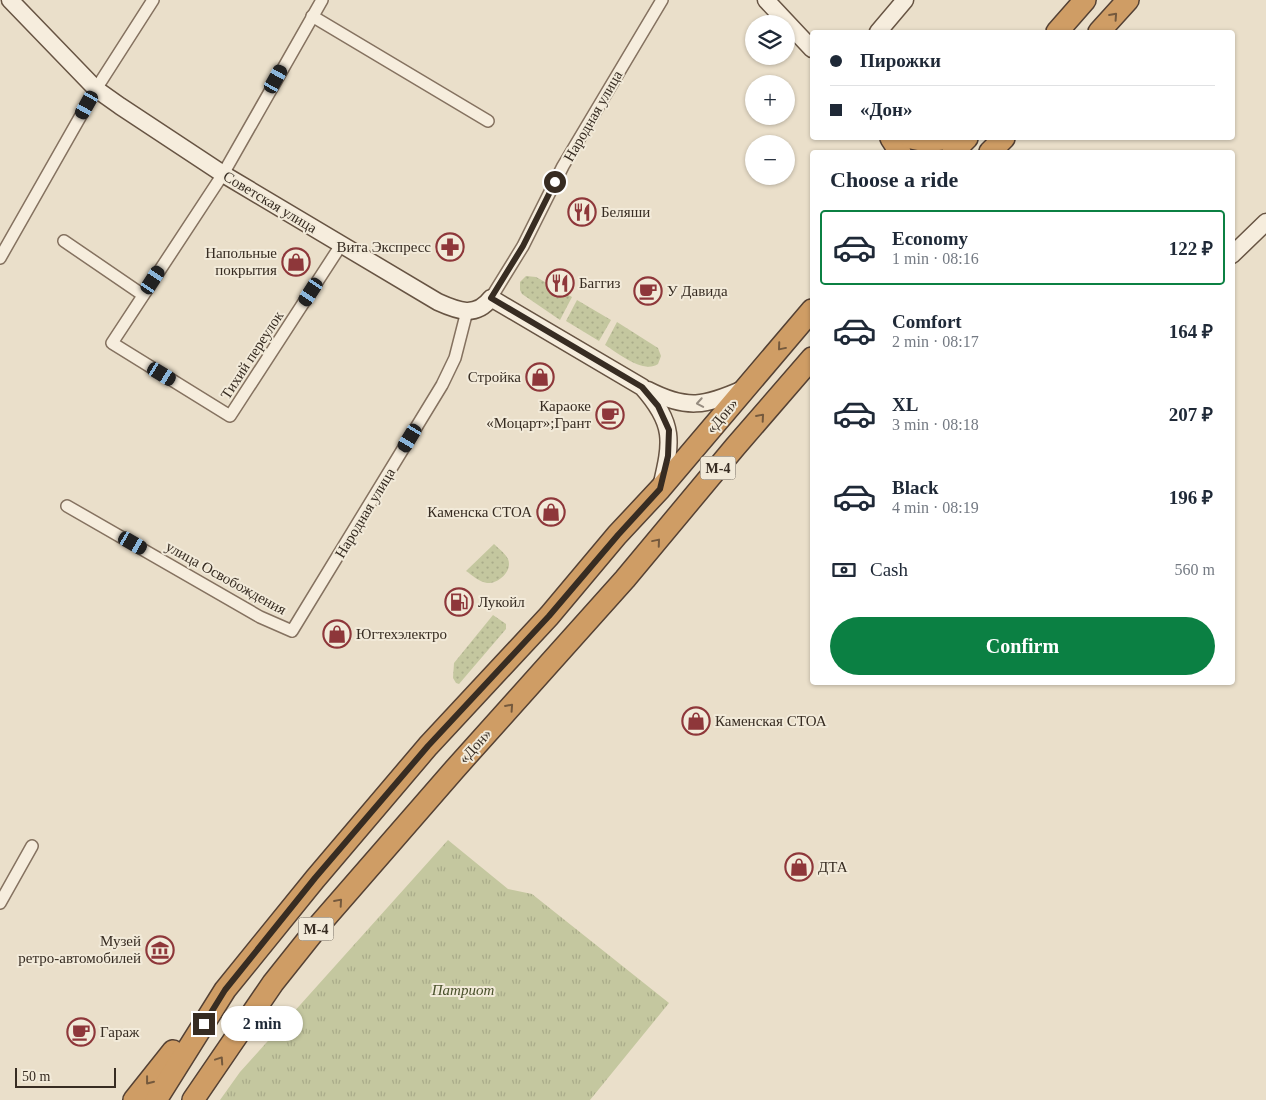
<!DOCTYPE html>
<html lang="en">
<head>
<meta charset="utf-8">
<style>
  :root { --surface:#fff; --page:#f2f2f3; --text:#1f2937; --muted:#747a83; --line:#e0e1e3; --accent:#0b8043 }
  body { margin:0; font-family:Georgia,serif; background:var(--page); color:var(--text); height:100vh; display:flex; flex-direction:column; font-size:19px; white-space:nowrap }
  * { box-sizing:border-box; margin:0 }
  p { font-size:16px; color:var(--muted) }
  .icon { flex:none; width:28px; height:28px; fill:none; stroke:currentColor; stroke-width:2; stroke-linecap:round; stroke-linejoin:round }
  .map { position:relative; flex:1; overflow:hidden }
  .side { position:absolute; left:810px; top:150px; width:425px; height:535px; display:flex; flex-direction:column; background:var(--surface); border-radius:5px; box-shadow:0 1px 4px #0004 }
  .side>* { flex:none }
  .banner { position:absolute; left:810px; top:30px; width:425px; height:110px; border-radius:5px; box-shadow:0 1px 4px #0004; display:grid; align-content:center; height:110px; padding:0 20px; background:var(--surface) }
  .controls { position:absolute; left:745px; top:15px; display:grid; gap:10px }
  .controls a { display:grid; place-items:center; width:50px; height:50px; border-radius:50%; background:var(--surface); box-shadow:0 1px 4px #0004; font-size:25px }
  .scale { position:absolute; left:15px; bottom:12px; width:101px; box-sizing:border-box; padding-left:5px; border:2px solid #372c22; border-top:0; font-size:14px; line-height:18px; white-space:nowrap; color:#372c22; -webkit-text-stroke:4px #f2ead9; paint-order:stroke }
  .end { position:absolute; width:22px; height:22px; margin:-11px; border:6px solid #372c22; background:#fff; box-shadow:0 0 0 2px #fff }
  .from { border-radius:50% }
  .bubble { position:absolute; height:35px; border-radius:18px; background:var(--surface); box-shadow:0 1px 4px #0004; font-size:16px; font-weight:700; line-height:35px; text-align:center }
  .car { position:absolute; width:15px; height:30px; margin:-15px -8px; border-radius:6px; box-shadow:0 0 4px 1px #0007; background:linear-gradient(#222 24%,#8ab4d8 0 40%,#222 0 76%,#8ab4d8 0 86%,#222 0) }
  .banner b { display:flex; align-items:center; gap:18px; height:48px; font-size:19px }
  .banner b+b { border-top:1px solid var(--line) }
  .banner i { width:12px; height:12px; background:var(--text) }
  ul { padding:0; list-style:none }
  li { display:flex; align-items:center; gap:15px; height:75px; margin:0 10px 8px; padding:0 10px; border:2px solid transparent; border-radius:5px }
  li div { flex:1 }
  li b { display:block; font-size:19px }
  li em { font-style:normal; font-weight:700 }
  li.current { border-color:var(--accent) }
  li>.icon { width:45px; height:45px; stroke-width:1.5 }
  h2 { padding:0 20px; font-size:22px; line-height:60px }
  .pay { display:flex; align-items:center; gap:12px; height:55px; padding:0 20px; font-size:19px }
  .pay p { margin-inline-start:auto }
  .cta { display:flex; gap:10px; margin-top:auto; padding:10px 20px }
  .cta a { flex:1; height:58px; border-radius:30px; background:var(--accent); color:#fff; font-size:20px; font-weight:700; line-height:58px; text-align:center }
  .map>svg:first-child { display:block }
  .grass { fill:url(#grass-dots) }
  .park { fill:url(#park-tufts) }
  .lines { fill:none; stroke-linecap:round; stroke-linejoin:round }
  .street-casing { stroke:#857260; stroke-width:14 }
  .secondary-casing { stroke:#675443; stroke-width:19 }
  .highway-casing { stroke:#544134; stroke-width:24 }
  .street { stroke:#f6eddd; stroke-width:11 }
  .secondary { stroke:#f6eddd; stroke-width:16 }
  .highway { stroke:#cf9d65; stroke-width:21 }
  .oneway { stroke:#74593d }
  .oneway2 { stroke:#968c80 }
  .route { stroke:#372c22; stroke-width:6 }
  .labels { text-anchor:middle; stroke-width:4; stroke-linejoin:round; paint-order:stroke }
  .shield { fill:#f2ead9; stroke:#6f6559; stroke-width:1 }
  .shield-label { font-size:14px; font-weight:bold; fill:#372c22 }
  .street-label { font-size:15px; fill:#372c22; stroke:#f2ead9 }
  .poi-label { font-size:15px; fill:#372c22; stroke:#f2ead9; text-anchor:start }
  .park-label { font-size:15px; font-style:italic; fill:#49512b; stroke:#f2ead9 }
</style>
</head>
<body>
<div class="map">
<svg width="1266" height="1100" viewBox="0 0 1266 1100">
  <defs>
    <pattern id="grass-dots" width="8" height="8" patternUnits="userSpaceOnUse" patternTransform="scale(1.25)"><rect width="8" height="8" fill="#c4c79f"/><path d="M2 2h.1M6 6h.1" fill="none" stroke="#a9ab89" stroke-width="1.8" stroke-linecap="round"/></pattern>
    <pattern id="park-tufts" width="24" height="20" patternUnits="userSpaceOnUse" patternTransform="scale(1.25)"><rect width="24" height="20" fill="#c4c79f"/><path d="M3 7l-1-3M5 7V3M7 7l1-3M15 17l-1-3M17 17v-4M19 17l1-3" fill="none" stroke="#a9ab89"/></pattern>
  </defs>
  <rect width="100%" height="100%" fill="#eadfca"/>
  <g class="grass">
    <polygon points="526,276 536,277 572,297 560,320 522,294 520,290 520,282"/>
    <polygon points="577,300 611,320 599,341 566,321"/>
    <path d="M617,322L658,348L661,356L658,364C643,374 618,353 605,345Z"/>
    <path d="M494,544C498,548 505,553 508,559C513,571 498,584 487,583C479,582 472,575 466,571Z"/>
    <polygon points="493,615 506,624 506,629 459,684 456,683 453,678 454,663"/>
  </g>
  <polygon class="park" points="448,840 508,889 532,894 669,1003 590,1100 220,1100 240,1072"/>
  <g class="lines">
    <g class="street-casing">
      <g id="street">
        <polyline points="322,0 223,174 112,343 230,416 341,245"/>
        <polyline points="312,16 488,121"/>
        <polyline points="64,241 143,295"/>
        <polyline points="0,258 96,89 153,0"/>
        <polyline points="491,298 523,246 563,166 662,0"/>
        <polyline points="67,506 260,617 292,631 442,385 455,358 467,311"/>
        <polyline points="0,903 32,846"/>
      </g>
    </g>
    <g class="secondary-casing">
      <g id="secondary">
        <path d="M10,0L96,89L120,106L223,174L438,302C458,311 476,318 491,298L642,387C675,424 672,441 661,487"/>
        <polyline points="766,0 812,49"/>
        <polyline points="878,32 905,0"/>
        <polyline points="1232,255 1266,222"/>
        <path d="M648,390C687,410 705,406 743,389"/>
      </g>
    </g>
    <g class="highway-casing">
      <g id="highway">
        <polyline points="1057,32 1085,0"/>
        <polyline points="1099,32 1128,0"/>
        <polyline points="891,138 900,152"/>
        <polyline points="911,138 926,141 950,138"/>
        <polyline points="953,152 967,138"/>
        <polyline points="990,152 1004,138"/>
        <polyline points="134,1100 173,1051"/>
        <polyline points="156,1100 225,990 315,879 428,746 549,616 617,535 660,489 812,310"/>
        <polyline points="193,1100 273,983 320,924 454,770 625,579 735,447 812,358"/>
      </g>
    </g>
    <use href="#street" class="street"/>
    <use href="#secondary" class="secondary"/>
    <use href="#highway" class="highway"/>
  </g>
  <defs><path id="oneway-chevron" d="M-2-3.5L2.5 0L-2 3.5" fill="none" stroke-width="1.6" stroke-linecap="round" stroke-linejoin="round" transform="scale(1.25)"/></defs>
  <g class="oneway">
    <use href="#oneway-chevron" transform="translate(1114 16) rotate(-48)"/>
    <use href="#oneway-chevron" transform="translate(781 347) rotate(130)"/>
    <use href="#oneway-chevron" transform="translate(761 417) rotate(-49)"/>
    <use href="#oneway-chevron" transform="translate(657 542) rotate(-50)"/>
    <use href="#oneway-chevron" transform="translate(510 707) rotate(-48)"/>
    <use href="#oneway-chevron" transform="translate(339 902) rotate(-49)"/>
    <use href="#oneway-chevron" transform="translate(220 1060) rotate(-56)"/>
    <use href="#oneway-chevron" transform="translate(149 1081) rotate(128)"/>
  </g>
  <use class="oneway2" href="#oneway-chevron" transform="translate(700 403) rotate(170)"/>
  <g class="lines">
    <polyline class="route" points="204,1024 225,990 315,878 428,746 549,616 618,535 660,489 668,456 669,430 658,406 642,387 491,298 523,246 555,182"/>
  </g>
  <defs>
    <g id="restaurant-ring" transform="scale(1.4375)"><circle r="9.5" fill="#f2ead9" stroke="#8e373a" stroke-width="1.5"/><path d="M-5-6h1v4h1v-4h1v4h1v-4h1v5L-1.5 .5V6h-2V.5L-5-1ZM5-6V6H3V1.5H1.5Q1.5-4 5-6Z" fill="#8e373a"/></g>
    <g id="pharmacy-ring" transform="scale(1.4375)"><circle r="9.5" fill="#f2ead9" stroke="#8e373a" stroke-width="1.5"/><path d="M-2-6h4v4h4v4h-4v4h-4v-4h-4v-4h4Z" fill="#8e373a"/></g>
    <g id="shop-ring" transform="scale(1.4375)"><circle r="9.5" fill="#f2ead9" stroke="#8e373a" stroke-width="1.5"/><path d="M-5-2.5h2.3a2.7 3.5 0 0 1 5.4 0H5L5.5 6h-11ZM-1.5-2.5h3a1.5 2.3 0 0 0-3 0Z" fill="#8e373a"/></g>
    <g id="cafe-ring" transform="scale(1.4375)"><circle r="9.5" fill="#f2ead9" stroke="#8e373a" stroke-width="1.5"/><path d="M-5.5-4.5H6V0H3Q3 3.5 0 3.5H-2.5Q-5.5 3.5-5.5 0ZM3-3.2v2h1.7v-2ZM-6 4.5H4V6H-6Z" fill="#8e373a"/></g>
    <g id="fuel-ring" transform="scale(1.4375)"><circle r="9.5" fill="#f2ead9" stroke="#8e373a" stroke-width="1.5"/><path d="M-5.5-6h7V0h2V4h1.3V-2.5L3-4.5l.8-.8L6-3V5H2.5V1h-1V6h-7ZM-4.2-4.7v3.2H.2V-4.7Z" fill="#8e373a"/></g>
    <g id="museum-ring" transform="scale(1.4375)"><circle r="9.5" fill="#f2ead9" stroke="#8e373a" stroke-width="1.5"/><path d="M0-6L6-3V-2H-6V-3ZM-5-1h2V3h-2ZM-1-1h2V3h-2ZM3-1h2V3H3ZM-6 4H6V6H-6Z" fill="#8e373a"/></g>
  </defs>
  <g fill-rule="evenodd">
    <use href="#restaurant-ring" x="582" y="212"/>
    <use href="#pharmacy-ring" x="450" y="247"/>
    <use href="#shop-ring" x="296" y="262"/>
    <use href="#restaurant-ring" x="560" y="283"/>
    <use href="#cafe-ring" x="648" y="291"/>
    <use href="#shop-ring" x="540" y="377"/>
    <use href="#cafe-ring" x="610" y="415"/>
    <use href="#shop-ring" x="551" y="512"/>
    <use href="#fuel-ring" x="459" y="602"/>
    <use href="#shop-ring" x="337" y="634"/>
    <use href="#shop-ring" x="696" y="721"/>
    <use href="#shop-ring" x="799" y="867"/>
    <use href="#museum-ring" x="160" y="950"/>
    <use href="#cafe-ring" x="81" y="1032"/>
  </g>
  <g class="labels">
    <g class="shield">
      <rect x="700.5" y="456.5" width="35" height="23" rx="4"/>
      <rect x="298.5" y="917.5" width="35" height="23" rx="4"/>
    </g>
    <g class="shield-label">
      <text x="718" y="473">М-4</text>
      <text x="316" y="934">М-4</text>
    </g>
    <g class="street-label">
      <text transform="translate(593 116) rotate(-60)" y="5">Народная улица</text>
      <text transform="translate(270 202) rotate(31)" y="5">Советская улица</text>
      <text transform="translate(252 355) rotate(-57)" y="5">Тихий переулок</text>
      <text transform="translate(722 416) rotate(-50)" y="5">«Дон»</text>
      <text transform="translate(365 513) rotate(-59)" y="5">Народная улица</text>
      <text transform="translate(226 578) rotate(29)" y="5">улица Освобождения</text>
      <text transform="translate(475 746) rotate(-48)" y="5">«Дон»</text>
    </g>
    <g class="poi-label">
      <text x="601" y="217">Беляши</text>
      <text x="431" y="252" text-anchor="end">Вита Экспресс</text>
      <text x="277" y="258" text-anchor="end">Напольные<tspan x="277" dy="17">покрытия</tspan></text>
      <text x="579" y="288">Баггиз</text>
      <text x="667" y="296">У Давида</text>
      <text x="521" y="382" text-anchor="end">Стройка</text>
      <text x="591" y="411" text-anchor="end">Караоке<tspan x="591" dy="17">«Моцарт»;Грант</tspan></text>
      <text x="532" y="517" text-anchor="end">Каменска СТОА</text>
      <text x="478" y="607">Лукойл</text>
      <text x="356" y="639">Югтехэлектро</text>
      <text x="715" y="726">Каменская СТОА</text>
      <text x="818" y="872">ДТА</text>
      <text x="141" y="946" text-anchor="end">Музей<tspan x="141" dy="17">ретро-автомобилей</tspan></text>
      <text x="100" y="1037">Гараж</text>
    </g>
    <g class="park-label">
      <text x="463" y="995">Патриот</text>
    </g>
  </g>
</svg>
<div class="controls">
<a><svg class="icon" aria-label="layers" viewBox="0 0 24 24"><path d="M12 4l9 5-9 5-9-5zM3 14l9 5 9-5"/></svg></a>
<a>+</a>
<a>−</a>
</div>
<div class="scale">50 m</div>
<i class="end from" style="left:555px;top:182px"></i>
<i class="end" style="left:204px;top:1024px"></i>
<div class="bubble" style="left:221px;top:1006px;width:82px">2 min</div>
<i class="car" style="left:276px;top:79px;rotate:29deg"></i>
<i class="car" style="left:87px;top:105px;rotate:209deg"></i>
<i class="car" style="left:153px;top:280px;rotate:33deg"></i>
<i class="car" style="left:311px;top:292px;rotate:213deg"></i>
<i class="car" style="left:162px;top:374px;rotate:121deg"></i>
<i class="car" style="left:410px;top:438px;rotate:211deg"></i>
<i class="car" style="left:133px;top:543px;rotate:120deg"></i>
<div class="banner">
<b><i class="from"></i>Пирожки</b>
<b><i></i>«Дон»</b>
</div>
<section class="side">
<h2>Choose a ride</h2>
<ul>
<li class="current"><svg class="icon" aria-label="car" viewBox="0 0 24 24"><path d="M5 17H2v-5l4-1 3-4h7l3 4 3 1v5h-3M9 17h6M6 11h13"/><circle cx="7" cy="17" r="2"/><circle cx="17" cy="17" r="2"/></svg><div><b>Economy</b><p>1 min · 08:16</p></div><em>122 ₽</em></li>
<li><svg class="icon" aria-label="car" viewBox="0 0 24 24"><path d="M5 17H2v-5l4-1 3-4h7l3 4 3 1v5h-3M9 17h6M6 11h13"/><circle cx="7" cy="17" r="2"/><circle cx="17" cy="17" r="2"/></svg><div><b>Comfort</b><p>2 min · 08:17</p></div><em>164 ₽</em></li>
<li><svg class="icon" aria-label="car" viewBox="0 0 24 24"><path d="M5 17H2v-5l4-1 3-4h7l3 4 3 1v5h-3M9 17h6M6 11h13"/><circle cx="7" cy="17" r="2"/><circle cx="17" cy="17" r="2"/></svg><div><b>XL</b><p>3 min · 08:18</p></div><em>207 ₽</em></li>
<li><svg class="icon" aria-label="car" viewBox="0 0 24 24"><path d="M5 17H2v-5l4-1 3-4h7l3 4 3 1v5h-3M9 17h6M6 11h13"/><circle cx="7" cy="17" r="2"/><circle cx="17" cy="17" r="2"/></svg><div><b>Black</b><p>4 min · 08:19</p></div><em>196 ₽</em></li>
</ul>
<div class="pay"><svg class="icon" aria-label="cash" viewBox="0 0 24 24"><path d="M3 7h18v10H3z"/><circle cx="12" cy="12" r="2"/></svg>Cash<p>560 m</p></div>
<div class="cta"><a>Confirm</a></div>
</section>
</div>
</body>
</html>
